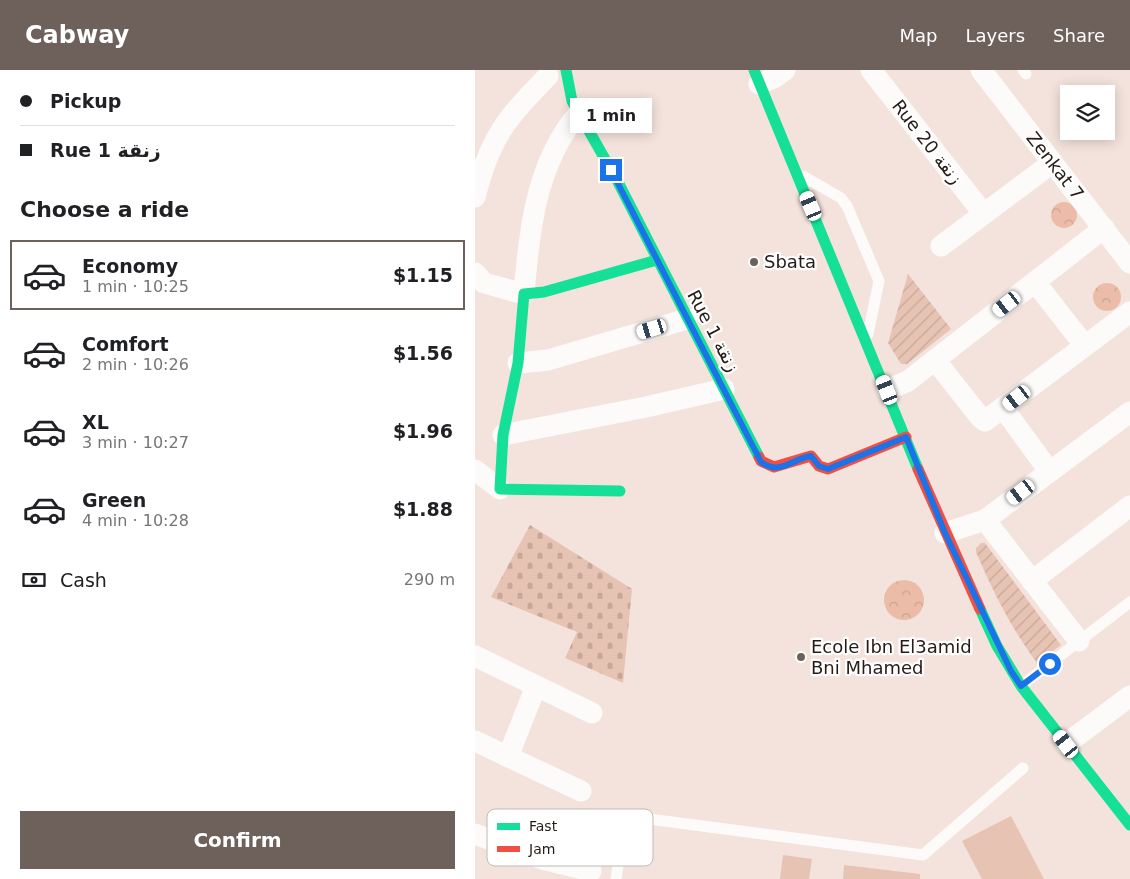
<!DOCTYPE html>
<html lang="en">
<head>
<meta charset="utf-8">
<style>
  :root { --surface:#fff; --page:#f6f6f6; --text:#202124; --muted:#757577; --line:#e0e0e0; --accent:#6e615c }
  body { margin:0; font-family:"DejaVu Sans","Noto Naskh Arabic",sans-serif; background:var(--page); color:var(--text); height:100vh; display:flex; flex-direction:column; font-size:19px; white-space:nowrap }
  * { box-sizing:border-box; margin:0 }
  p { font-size:16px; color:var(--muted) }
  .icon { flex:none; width:28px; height:28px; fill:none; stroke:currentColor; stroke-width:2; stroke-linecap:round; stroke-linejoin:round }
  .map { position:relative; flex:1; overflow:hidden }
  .drawer { display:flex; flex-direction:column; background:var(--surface); width:475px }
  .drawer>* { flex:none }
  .guide { display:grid; align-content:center; height:110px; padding:0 20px; background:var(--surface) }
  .buttons { position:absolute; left:585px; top:15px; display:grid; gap:10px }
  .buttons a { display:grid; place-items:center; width:55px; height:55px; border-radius:0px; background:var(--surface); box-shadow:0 2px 12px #0003; font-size:25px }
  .end { position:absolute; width:22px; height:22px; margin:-11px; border:6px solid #1a73e8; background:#fff; box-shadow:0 0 0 2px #fff }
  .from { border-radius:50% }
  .bubble { position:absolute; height:35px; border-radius:0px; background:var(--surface); box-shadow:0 2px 12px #0003; font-size:16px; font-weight:600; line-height:35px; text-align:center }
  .car { position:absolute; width:15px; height:30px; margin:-15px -8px; border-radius:6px; box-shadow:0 0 4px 1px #0007; background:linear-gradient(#fff 24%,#345 0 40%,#fff 0 76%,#345 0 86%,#fff 0) }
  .guide b { display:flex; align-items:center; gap:18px; height:48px; font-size:19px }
  .guide b+b { border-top:1px solid var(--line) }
  .guide i { width:12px; height:12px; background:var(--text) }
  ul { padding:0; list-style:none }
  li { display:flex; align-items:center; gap:15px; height:70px; margin:0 10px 8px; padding:0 10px; border:2px solid transparent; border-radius:0px }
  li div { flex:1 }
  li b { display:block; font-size:19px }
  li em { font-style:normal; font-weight:600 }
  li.current { border-color:var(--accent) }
  li>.icon { width:45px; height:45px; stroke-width:1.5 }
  h2 { padding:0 20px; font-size:22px; line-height:60px }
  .pay { display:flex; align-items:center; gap:12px; height:55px; padding:0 20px; font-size:19px }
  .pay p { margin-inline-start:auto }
  .action { display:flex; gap:10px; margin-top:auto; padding:10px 20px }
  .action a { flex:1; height:58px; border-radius:0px; background:var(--accent); color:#fff; font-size:20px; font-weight:600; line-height:58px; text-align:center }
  header { display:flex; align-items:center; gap:30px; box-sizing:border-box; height:70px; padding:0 25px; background:var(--accent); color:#fff }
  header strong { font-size:24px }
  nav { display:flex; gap:28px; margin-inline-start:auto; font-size:18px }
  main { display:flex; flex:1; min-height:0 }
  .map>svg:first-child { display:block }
  .grass { fill:#e7c3b4 }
  .forest { fill:url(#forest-crowns) }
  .cemetery { fill:url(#cemetery-stones) }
  .garden { fill:url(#garden-furrows) }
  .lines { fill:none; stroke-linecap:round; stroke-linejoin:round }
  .lane { stroke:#fdfbfa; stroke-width:11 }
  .street { stroke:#fdfbfa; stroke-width:21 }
  .fast { stroke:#16e098; stroke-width:11 }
  .jam { stroke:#f24e42; stroke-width:11 }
  .route { stroke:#1a73e8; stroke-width:6 }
  .poi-dot { fill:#6e615c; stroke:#fff; stroke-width:2 }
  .labels { text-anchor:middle; stroke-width:4.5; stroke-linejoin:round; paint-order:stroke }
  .street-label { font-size:18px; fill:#261b17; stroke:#fff }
  .poi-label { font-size:18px; fill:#261b17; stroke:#fff; text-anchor:start }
  .key { fill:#fff; stroke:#bebbb9; stroke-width:1 }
  .key-label { font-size:14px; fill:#261b17 }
</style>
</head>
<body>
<header>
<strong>Cabway</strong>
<nav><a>Map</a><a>Layers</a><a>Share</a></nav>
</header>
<main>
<section class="drawer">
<div class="guide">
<b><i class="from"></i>Pickup</b>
<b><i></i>Rue 1 زنقة</b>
</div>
<h2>Choose a ride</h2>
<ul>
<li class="current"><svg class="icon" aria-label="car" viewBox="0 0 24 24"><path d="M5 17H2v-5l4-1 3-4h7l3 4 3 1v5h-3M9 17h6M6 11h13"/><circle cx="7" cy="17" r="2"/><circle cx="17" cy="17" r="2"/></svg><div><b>Economy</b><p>1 min · 10:25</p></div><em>$1.15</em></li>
<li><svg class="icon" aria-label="car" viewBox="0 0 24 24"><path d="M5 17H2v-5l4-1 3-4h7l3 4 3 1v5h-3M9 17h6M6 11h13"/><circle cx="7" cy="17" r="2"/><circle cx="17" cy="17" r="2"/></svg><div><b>Comfort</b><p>2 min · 10:26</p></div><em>$1.56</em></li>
<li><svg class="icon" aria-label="car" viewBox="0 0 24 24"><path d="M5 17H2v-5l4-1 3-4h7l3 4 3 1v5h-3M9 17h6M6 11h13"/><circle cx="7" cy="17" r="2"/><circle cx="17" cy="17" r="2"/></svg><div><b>XL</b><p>3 min · 10:27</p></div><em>$1.96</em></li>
<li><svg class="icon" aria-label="car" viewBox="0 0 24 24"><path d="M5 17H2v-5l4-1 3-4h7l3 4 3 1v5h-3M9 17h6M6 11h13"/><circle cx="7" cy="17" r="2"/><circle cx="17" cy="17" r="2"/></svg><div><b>Green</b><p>4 min · 10:28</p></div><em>$1.88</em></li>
</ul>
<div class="pay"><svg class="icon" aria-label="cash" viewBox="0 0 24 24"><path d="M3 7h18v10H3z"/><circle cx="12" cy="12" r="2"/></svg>Cash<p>290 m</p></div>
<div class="action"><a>Confirm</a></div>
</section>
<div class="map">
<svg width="655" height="809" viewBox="0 0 655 809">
  <defs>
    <pattern id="forest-crowns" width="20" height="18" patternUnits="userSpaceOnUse" patternTransform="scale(1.25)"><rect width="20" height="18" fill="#ebbda8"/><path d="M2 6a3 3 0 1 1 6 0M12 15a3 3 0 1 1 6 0" fill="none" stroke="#c9a290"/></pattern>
    <pattern id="cemetery-stones" width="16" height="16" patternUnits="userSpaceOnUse" patternTransform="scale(1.25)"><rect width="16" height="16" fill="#e7c3b4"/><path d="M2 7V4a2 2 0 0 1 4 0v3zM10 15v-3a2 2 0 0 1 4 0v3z" fill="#c6a79a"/></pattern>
    <pattern id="garden-furrows" width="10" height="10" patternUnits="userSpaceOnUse" patternTransform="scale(1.25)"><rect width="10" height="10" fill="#e7c3b4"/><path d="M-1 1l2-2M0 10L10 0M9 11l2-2" fill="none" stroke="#c6a79a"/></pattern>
  </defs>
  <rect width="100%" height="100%" fill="#f4e3dc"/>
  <g class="grass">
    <polygon points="536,746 569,809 507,809 487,771"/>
    <polygon points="308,785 337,789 334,809 305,809"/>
    <polygon points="369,795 445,804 445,809 368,809"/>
  </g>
  <g class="forest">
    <circle cx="589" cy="145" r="13"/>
    <circle cx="632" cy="227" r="14"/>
    <circle cx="429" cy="530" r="20"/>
  </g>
  <polygon class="cemetery" points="55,455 157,519 148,613 90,588 102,562 16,527"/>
  <g class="garden">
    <polygon points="433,204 476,259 432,294 426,294 413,273"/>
    <path d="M506,473H510L586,575L562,593C536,558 518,522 501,482V478Z"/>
  </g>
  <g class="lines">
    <g class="lane">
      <polyline points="548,0 551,4"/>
      <polyline points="328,106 366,128 372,136 404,211 393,264"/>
      <polyline points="546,616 655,532"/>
      <polyline points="141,809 148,759 151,751 159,747 448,785 548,698"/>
    </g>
    <g class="street">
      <polyline points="396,0 508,143"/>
      <polyline points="506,0 655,193"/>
      <polyline points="284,14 299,8 310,0"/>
      <path d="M0,127C15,67 31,49 73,6"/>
      <polyline points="466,176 577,93"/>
      <path d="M0,203L9,213L49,224C54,161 61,92 104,43"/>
      <polyline points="560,212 610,276"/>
      <polyline points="460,290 505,347 510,351 655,242"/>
      <polyline points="43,293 73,290 212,249"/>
      <polyline points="412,320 433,311 629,158"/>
      <polyline points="529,339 574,401"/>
      <polyline points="28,365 171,337 249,319"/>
      <polyline points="0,400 25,419"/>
      <polyline points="510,450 604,571"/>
      <polyline points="470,463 510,450 655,342"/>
      <polyline points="557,511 655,436"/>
      <polyline points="0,586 117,643"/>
      <polyline points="0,671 106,721"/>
      <polyline points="591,674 655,626"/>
      <polyline points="33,687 61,616"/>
      <polyline points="0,764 67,789 116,801"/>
    </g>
    <g class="fast">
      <polyline points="91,0 97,31 143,112 284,387"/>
      <polyline points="279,0 443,399"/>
      <polyline points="145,421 25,419 28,365 43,293 49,224 69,222 182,190"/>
      <polyline points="505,539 522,576 546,616 655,755"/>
    </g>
    <g class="jam">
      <polyline points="284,387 286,391 299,397 336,386 344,396 353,399 431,367"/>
      <polyline points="443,399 505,539"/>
    </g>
  </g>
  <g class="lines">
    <path class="route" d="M136,100L286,392C305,406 316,389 336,386L344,396L353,399L431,367L470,463L536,601L546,616L575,594"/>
  </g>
  <g class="poi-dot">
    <circle cx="279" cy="192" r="5"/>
    <circle cx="326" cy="587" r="5"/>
  </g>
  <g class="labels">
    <g class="street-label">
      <text transform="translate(452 72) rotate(52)" y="6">Rue 20 زنقة</text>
      <text transform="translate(580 96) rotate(52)" y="6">Zenkat 7</text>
      <text transform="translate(238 261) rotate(62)" y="6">Rue 1 زنقة</text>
    </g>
    <g class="poi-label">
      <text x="289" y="198">Sbata</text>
      <text x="336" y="583">Ecole Ibn El3amid<tspan x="336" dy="21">Bni Mhamed</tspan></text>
    </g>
  </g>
  <rect x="12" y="739" width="166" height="57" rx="8" class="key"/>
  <rect x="22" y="753" width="23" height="7" fill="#16e098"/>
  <rect x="22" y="776" width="23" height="6" fill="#f24e42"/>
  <g class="key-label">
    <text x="54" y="761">Fast</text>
    <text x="54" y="784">Jam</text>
  </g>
</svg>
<div class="buttons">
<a><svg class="icon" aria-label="layers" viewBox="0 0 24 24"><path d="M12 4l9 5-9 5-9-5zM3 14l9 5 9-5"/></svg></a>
</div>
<i class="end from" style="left:575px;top:594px"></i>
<i class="end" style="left:136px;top:100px"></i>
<div class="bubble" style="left:95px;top:28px;width:82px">1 min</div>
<i class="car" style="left:336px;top:136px;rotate:337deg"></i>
<i class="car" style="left:532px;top:234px;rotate:232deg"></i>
<i class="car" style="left:177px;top:259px;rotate:253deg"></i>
<i class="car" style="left:412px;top:320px;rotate:338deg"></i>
<i class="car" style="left:542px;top:328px;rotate:232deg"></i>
<i class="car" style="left:546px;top:422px;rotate:233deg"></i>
<i class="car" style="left:591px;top:674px;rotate:323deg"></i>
</div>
</main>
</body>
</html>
